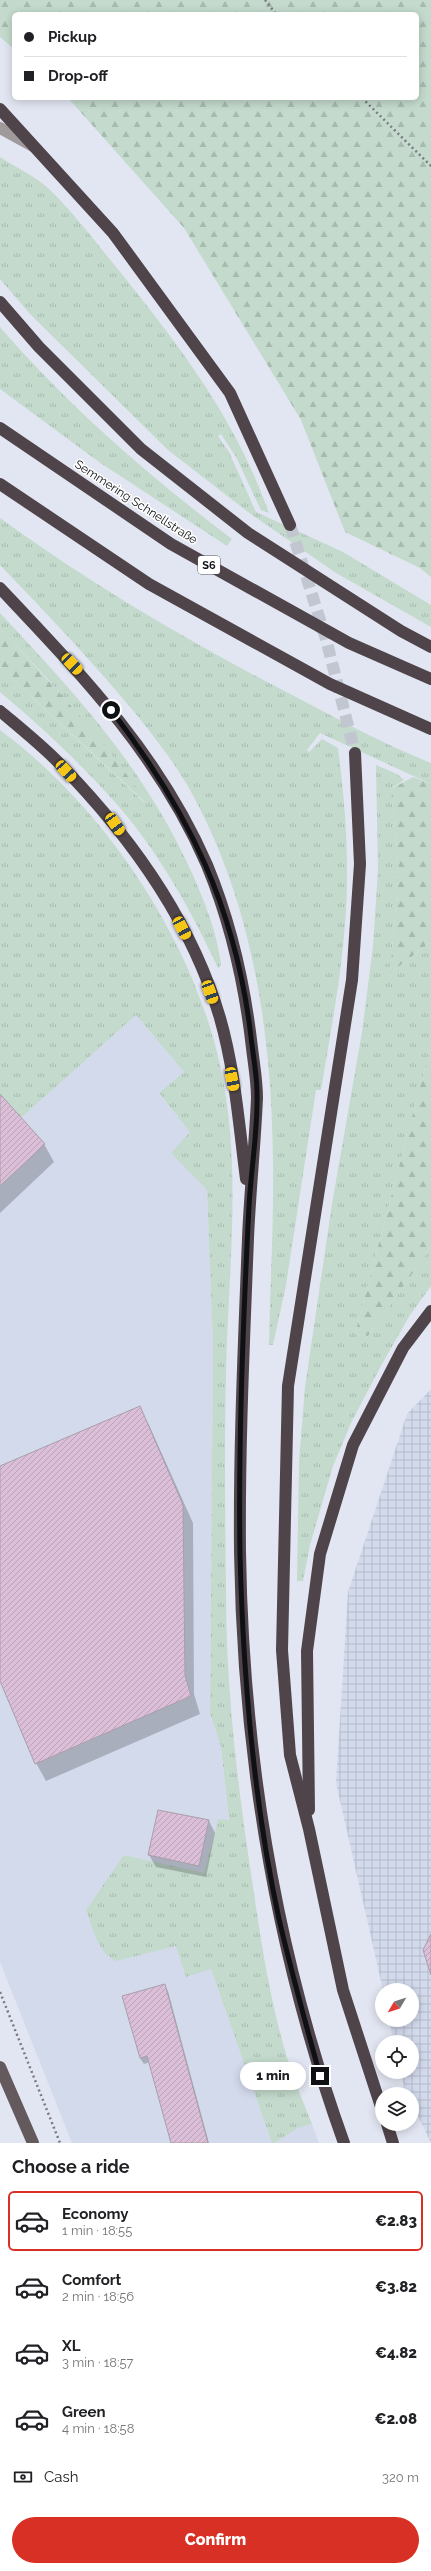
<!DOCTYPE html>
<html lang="en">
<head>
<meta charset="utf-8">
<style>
  :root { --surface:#fff; --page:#f2f2f2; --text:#202124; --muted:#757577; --line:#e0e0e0; --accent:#d93025 }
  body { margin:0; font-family:Raleway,sans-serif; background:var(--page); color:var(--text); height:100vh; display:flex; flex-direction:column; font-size:15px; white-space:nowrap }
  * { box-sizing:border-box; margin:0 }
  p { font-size:13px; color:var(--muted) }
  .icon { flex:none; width:22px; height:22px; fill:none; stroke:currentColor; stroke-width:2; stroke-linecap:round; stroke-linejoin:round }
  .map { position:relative; height:2143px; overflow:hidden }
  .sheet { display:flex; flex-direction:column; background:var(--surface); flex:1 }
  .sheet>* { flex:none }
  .guide { position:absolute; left:12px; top:12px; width:407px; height:88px; border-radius:6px; box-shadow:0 2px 10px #0003; display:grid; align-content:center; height:88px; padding:0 12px; background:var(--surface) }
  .needle { width:26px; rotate:231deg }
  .tools { position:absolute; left:375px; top:1983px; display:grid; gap:8px }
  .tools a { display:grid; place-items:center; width:44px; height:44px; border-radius:50%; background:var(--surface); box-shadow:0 2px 10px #0003; font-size:20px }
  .end { position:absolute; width:18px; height:18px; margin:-9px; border:5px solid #0f1014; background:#fff; box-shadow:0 0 0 2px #fff }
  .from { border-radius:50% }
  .bubble { position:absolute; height:28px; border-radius:14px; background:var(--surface); box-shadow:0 2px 10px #0003; font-size:13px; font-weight:800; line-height:28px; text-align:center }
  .car { position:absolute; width:12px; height:24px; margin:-12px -6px; border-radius:5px; box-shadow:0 0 3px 1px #0007; background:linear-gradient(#f5c518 24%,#345 0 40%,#f5c518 0 76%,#345 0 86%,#f5c518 0) }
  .guide b { display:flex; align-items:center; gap:14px; height:38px; font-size:15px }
  .guide b+b { border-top:1px solid var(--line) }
  .guide i { width:10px; height:10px; background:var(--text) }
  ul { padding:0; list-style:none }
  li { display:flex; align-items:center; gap:12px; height:60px; margin:0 8px 6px; padding:0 4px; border:2px solid transparent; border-radius:6px }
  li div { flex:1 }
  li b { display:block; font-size:15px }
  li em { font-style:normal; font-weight:800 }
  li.selected { border-color:var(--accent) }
  li>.icon { width:36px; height:36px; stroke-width:1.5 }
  h2 { padding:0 12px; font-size:18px; line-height:48px }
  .pay { display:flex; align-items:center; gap:10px; height:44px; padding:0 12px; font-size:15px }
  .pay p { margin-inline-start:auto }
  .button { display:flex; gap:8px; margin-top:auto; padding:8px 12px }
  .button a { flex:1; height:46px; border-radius:24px; background:var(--accent); color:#fff; font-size:16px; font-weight:800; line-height:46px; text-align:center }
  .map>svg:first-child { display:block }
  .built { fill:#d3daec }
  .industrial { fill:url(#industrial-grid) }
  .grass { fill:url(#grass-tufts) }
  .forest { fill:url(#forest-firs) }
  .shadow { fill:#0003 }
  .building { fill:url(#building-hatch); stroke:#a99fa8 }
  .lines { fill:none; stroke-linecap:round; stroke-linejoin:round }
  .highway-tunnel { stroke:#c2c6d1; stroke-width:12; stroke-dasharray:12 6; stroke-linecap:butt }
  .path { stroke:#787b83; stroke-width:2.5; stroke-dasharray:2 3; stroke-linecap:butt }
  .lane { stroke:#9f999c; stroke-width:12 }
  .primary { stroke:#645a5e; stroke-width:12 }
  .highway { stroke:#4f4449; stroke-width:12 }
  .route { stroke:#0f1014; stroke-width:5 }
  .labels { text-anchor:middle; stroke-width:3; stroke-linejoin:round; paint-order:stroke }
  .shield { fill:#fff; stroke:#57585a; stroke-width:1 }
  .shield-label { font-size:11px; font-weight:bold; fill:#0f1014 }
  .street-label { font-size:12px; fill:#0f1014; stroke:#fff }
</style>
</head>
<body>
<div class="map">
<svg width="431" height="2143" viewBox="0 0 431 2143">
  <defs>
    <pattern id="industrial-grid" width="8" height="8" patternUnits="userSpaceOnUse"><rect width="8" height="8" fill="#d3daec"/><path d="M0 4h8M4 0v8" fill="none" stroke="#b4baca"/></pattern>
    <pattern id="grass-tufts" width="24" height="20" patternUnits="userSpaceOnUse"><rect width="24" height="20" fill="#c3dacc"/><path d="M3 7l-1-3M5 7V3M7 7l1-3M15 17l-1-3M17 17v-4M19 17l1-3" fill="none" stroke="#a6baae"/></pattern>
    <pattern id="forest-firs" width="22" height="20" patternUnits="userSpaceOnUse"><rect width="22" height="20" fill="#c3dacc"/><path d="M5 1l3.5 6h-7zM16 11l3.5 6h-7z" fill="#a6baae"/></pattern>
    <pattern id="building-hatch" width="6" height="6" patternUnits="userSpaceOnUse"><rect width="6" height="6" fill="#dbbed8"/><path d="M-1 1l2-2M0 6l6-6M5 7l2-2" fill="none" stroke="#bba2b8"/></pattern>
  </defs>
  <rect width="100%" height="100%" fill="#e2e6f2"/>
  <g class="built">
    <polygon points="136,1015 184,1072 159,1094 191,1132 172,1153 207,1190 213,1346 210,1713 221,1747 229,1821 218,1819 204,1874 124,1855 117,1961 176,1946 211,1969 272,2143 72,2143 0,1962 0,1094 21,1118"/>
    <polygon points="312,2124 319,2143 274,2143 298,2128"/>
  </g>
  <polygon class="industrial" points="431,1389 431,2143 412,2104 412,2094 408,2094 404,2087 401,2072 412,2072 412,2042 394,2042 389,2020 412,2020 412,1990 383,1990 336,1783 348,1592 407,1414"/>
  <g class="grass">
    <path d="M0,157C15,167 35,176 48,188C76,215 100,248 125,278C185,353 236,421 269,513L261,510L236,457L221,434L218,436L229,452L256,512L343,552L431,605V627L336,573L248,512L168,450L30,314L0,279Z"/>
    <path d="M0,327C68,406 149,476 232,539L227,546L99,462L0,389Z"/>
    <path d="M0,518C92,585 191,643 292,695C338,719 383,744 431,763V784L320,733L307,750L309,752L322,739L338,748C343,787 347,828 347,868C348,943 333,1018 321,1090H316L286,1285L273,1345H269C270,1284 274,1223 273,1163C272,1035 253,903 190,790C176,765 158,742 140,719C96,665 48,615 0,565Z"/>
    <path d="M0,613C77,695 145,769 192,873C205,903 217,932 221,965L218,968C191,910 157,849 114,801C79,762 41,726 0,692V667L145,803L132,782L46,677L0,629Z"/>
    <path d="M0,730C104,807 192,938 220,1065C240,1154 231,1248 227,1339C224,1423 225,1508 226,1591C226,1691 238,1789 253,1887C261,1940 269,1995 284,2047C291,2073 302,2099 312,2124L298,2128L274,2143H272L211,1969L186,1977L176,1946L117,1961C98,1955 93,1927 86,1910L124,1855L204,1873L218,1819L229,1820L221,1747L210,1713L213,1346L207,1190L171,1153L190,1132L159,1093L184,1072L136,1015L21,1118L0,1094Z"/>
    <polygon points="376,765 397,774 404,780 391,789 399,870 390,973 431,942 431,1045 355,1334 368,1336 431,1247 431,1286 410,1315 382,1364 351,1423 333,1466 310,1545 303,1581 297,1581 299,1462 305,1387 332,1204 362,1032 373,946 378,870"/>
  </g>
  <g class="forest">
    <polygon points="0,0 431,0 431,577 420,568 345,532 301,420 184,228 68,98 417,98 417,14 14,14 14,49 0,37"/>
    <path d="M0,629C51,683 107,742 147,804L0,667Z"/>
    <polygon points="413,777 431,784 431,942 390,973 399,870 391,789"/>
    <polygon points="431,1045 431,1247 368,1336 355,1334"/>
  </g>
  <g class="shadow">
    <polygon points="0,1096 44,1144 54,1162 0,1213"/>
    <polygon points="139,1407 149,1425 193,1523 194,1694 200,1714 46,1781 36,1763 0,1679 0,1467"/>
    <polygon points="209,1821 215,1833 206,1877 156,1867 149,1855"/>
    <polygon points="164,1985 168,1991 209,2143 172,2143 150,2062 144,2064 140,2058 124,1996"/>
  </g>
  <g class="building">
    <polygon points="0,1094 45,1144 0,1186"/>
    <polygon points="140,1406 183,1505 185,1675 191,1696 35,1764 0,1681 0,1466"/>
    <polygon points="158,1810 209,1820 199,1866 148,1855"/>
    <polygon points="431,1934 431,1975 423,1950"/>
    <polygon points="165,1984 208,2143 171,2143 147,2056 140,2058 122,1996"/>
  </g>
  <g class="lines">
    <polyline class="highway-tunnel" points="290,525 326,639 355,753"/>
    <g class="path">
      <polyline points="265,0 276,14"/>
      <polyline points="362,98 431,166"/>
      <polyline points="0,1992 60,2143"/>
    </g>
    <polyline class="lane" points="0,128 33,146"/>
    <polyline class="primary" points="0,2067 33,2143"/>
    <g class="highway">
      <polyline points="0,109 113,233 230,393 290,525"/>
      <polyline points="0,302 39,347 141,449 248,533 401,631 431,647"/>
      <polyline points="0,428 171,544 349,643 431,679"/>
      <polyline points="0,484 149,584 330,684 431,729"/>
      <path d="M0,588C81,674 159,754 207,865C231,923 245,986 252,1048C254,1065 257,1081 257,1098C255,1144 250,1191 248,1238C244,1342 239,1447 240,1552C243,1753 276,1954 344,2143"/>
      <path d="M0,711C19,727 39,743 57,761C128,833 191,919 220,1018C235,1070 239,1126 246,1179"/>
      <polyline points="355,753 360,864 352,980 288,1386 282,1650 290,1755 309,1829 343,1990 382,2110"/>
      <polyline points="309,1810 307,1651 320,1554 353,1445 403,1348 431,1311"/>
      <polyline points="387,2124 393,2143"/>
    </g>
  </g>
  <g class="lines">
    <path class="route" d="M111,710C189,812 236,908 251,1037C253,1055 257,1075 257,1093C258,1131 251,1169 249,1206C243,1321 238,1438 240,1553C243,1675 253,1799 279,1919C291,1971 306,2024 320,2076"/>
  </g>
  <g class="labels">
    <rect class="shield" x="198" y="556" width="22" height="18" rx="3"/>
    <g class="shield-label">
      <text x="209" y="569">S6</text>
    </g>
    <g class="street-label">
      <text transform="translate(136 502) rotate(33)" y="4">Semmering Schnellstraße</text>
    </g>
  </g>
</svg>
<div class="tools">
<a><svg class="needle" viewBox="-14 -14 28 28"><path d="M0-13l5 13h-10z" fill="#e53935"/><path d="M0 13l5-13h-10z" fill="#757577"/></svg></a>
<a><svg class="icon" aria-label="locate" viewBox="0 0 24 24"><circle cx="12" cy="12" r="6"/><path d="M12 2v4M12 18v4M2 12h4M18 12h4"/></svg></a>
<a><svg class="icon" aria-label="layers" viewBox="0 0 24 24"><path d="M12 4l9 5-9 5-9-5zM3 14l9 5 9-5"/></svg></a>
</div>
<i class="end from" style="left:111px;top:710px"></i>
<i class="end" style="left:320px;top:2076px"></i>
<div class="bubble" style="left:240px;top:2062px;width:66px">1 min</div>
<i class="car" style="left:72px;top:664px;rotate:136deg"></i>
<i class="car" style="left:66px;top:771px;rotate:138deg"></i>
<i class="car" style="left:115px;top:824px;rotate:145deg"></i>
<i class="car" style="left:182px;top:928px;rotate:152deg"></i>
<i class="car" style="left:210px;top:992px;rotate:160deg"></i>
<i class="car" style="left:232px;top:1079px;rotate:169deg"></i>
<div class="guide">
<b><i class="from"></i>Pickup</b>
<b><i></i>Drop-off</b>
</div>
</div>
<section class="sheet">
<h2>Choose a ride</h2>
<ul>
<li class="selected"><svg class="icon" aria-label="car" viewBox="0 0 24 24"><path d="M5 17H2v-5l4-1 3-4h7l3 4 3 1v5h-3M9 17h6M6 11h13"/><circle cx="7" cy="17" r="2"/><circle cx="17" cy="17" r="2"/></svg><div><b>Economy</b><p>1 min · 18:55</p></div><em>€2.83</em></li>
<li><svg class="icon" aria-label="car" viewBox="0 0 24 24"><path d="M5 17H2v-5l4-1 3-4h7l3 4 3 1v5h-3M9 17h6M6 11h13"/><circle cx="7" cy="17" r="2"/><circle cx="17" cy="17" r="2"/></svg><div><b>Comfort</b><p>2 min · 18:56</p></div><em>€3.82</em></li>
<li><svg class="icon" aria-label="car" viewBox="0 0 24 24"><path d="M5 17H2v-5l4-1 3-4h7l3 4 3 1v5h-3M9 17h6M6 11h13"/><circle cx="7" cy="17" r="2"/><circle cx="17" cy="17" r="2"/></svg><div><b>XL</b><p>3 min · 18:57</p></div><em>€4.82</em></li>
<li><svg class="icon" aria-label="car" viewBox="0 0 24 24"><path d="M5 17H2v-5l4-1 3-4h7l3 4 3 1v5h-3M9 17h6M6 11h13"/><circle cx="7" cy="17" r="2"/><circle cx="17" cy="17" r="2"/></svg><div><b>Green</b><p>4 min · 18:58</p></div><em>€2.08</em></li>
</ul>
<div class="pay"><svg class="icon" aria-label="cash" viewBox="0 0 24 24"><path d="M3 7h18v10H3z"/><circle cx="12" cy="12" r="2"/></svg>Cash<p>320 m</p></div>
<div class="button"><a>Confirm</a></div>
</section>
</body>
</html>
